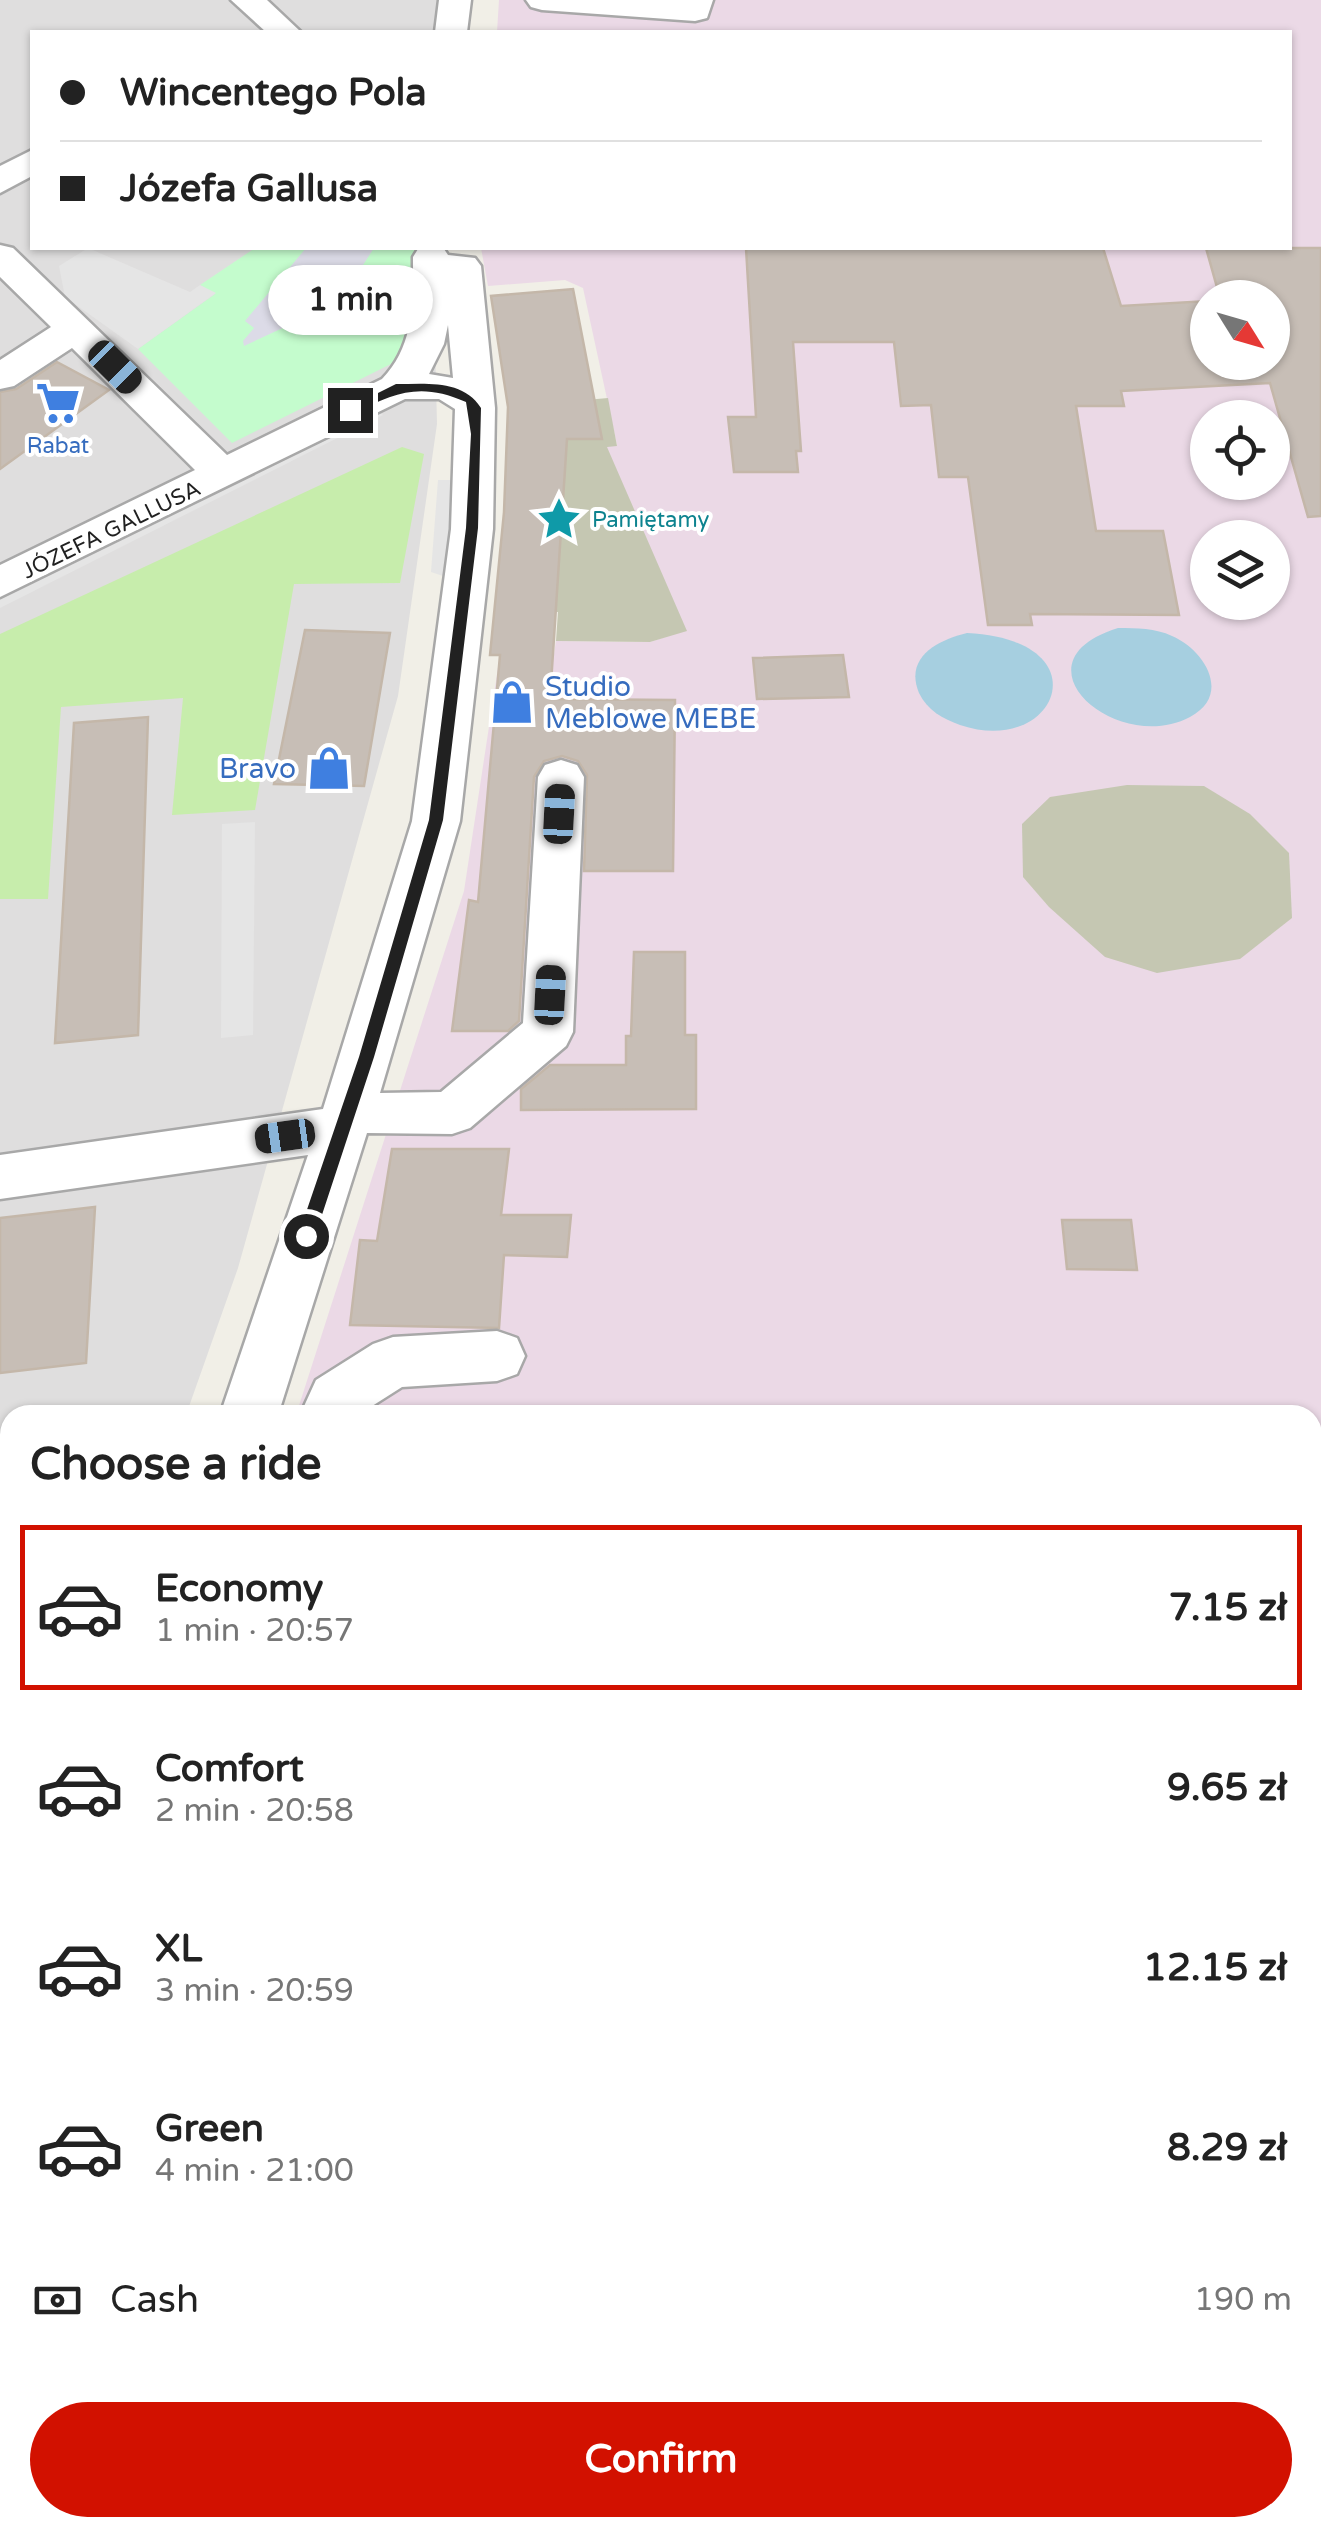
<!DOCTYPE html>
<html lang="en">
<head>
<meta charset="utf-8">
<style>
  :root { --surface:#fff; --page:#f2f2f2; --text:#222; --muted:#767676; --line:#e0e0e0; --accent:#d21100 }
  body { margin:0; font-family:"Varela Round",sans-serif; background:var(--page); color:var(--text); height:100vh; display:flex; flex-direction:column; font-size:38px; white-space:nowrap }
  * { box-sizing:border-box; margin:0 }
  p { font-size:32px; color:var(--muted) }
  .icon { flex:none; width:55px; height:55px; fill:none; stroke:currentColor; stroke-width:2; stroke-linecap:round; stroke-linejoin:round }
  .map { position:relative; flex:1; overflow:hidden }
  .drawer { position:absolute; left:0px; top:1405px; width:1322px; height:1132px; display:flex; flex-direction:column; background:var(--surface); border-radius:30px 30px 0 0; box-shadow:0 2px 8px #0004 }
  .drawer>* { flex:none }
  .hud { position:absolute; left:30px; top:30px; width:1262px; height:220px; border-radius:0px; box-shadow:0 2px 8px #0004; display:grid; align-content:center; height:220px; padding:0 30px; background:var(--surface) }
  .needle { width:65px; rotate:127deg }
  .fabs { position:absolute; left:1190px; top:280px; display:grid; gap:20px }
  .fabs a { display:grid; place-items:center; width:100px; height:100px; border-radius:50%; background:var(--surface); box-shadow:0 2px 8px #0004; font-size:50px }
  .end { position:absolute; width:45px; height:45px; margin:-22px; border:12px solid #212121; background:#fff; box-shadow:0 0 0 5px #fff }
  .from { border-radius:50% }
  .bubble { position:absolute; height:70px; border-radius:35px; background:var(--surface); box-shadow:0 2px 8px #0004; font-size:32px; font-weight:800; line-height:70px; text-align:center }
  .car { position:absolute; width:30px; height:60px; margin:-30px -15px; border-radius:12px; box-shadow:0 0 8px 2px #0007; background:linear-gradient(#222 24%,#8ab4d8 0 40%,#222 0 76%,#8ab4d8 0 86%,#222 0) }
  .hud b { display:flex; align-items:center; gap:35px; height:95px; font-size:38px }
  .hud b+b { border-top:2px solid var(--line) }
  .hud i { width:25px; height:25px; background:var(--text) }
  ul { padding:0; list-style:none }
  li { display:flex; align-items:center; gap:30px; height:165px; margin:0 20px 15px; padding:0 10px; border:5px solid transparent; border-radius:0px }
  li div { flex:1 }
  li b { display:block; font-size:38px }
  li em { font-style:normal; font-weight:800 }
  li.active { border-color:var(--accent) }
  li>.icon { width:90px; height:90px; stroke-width:1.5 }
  h2 { padding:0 30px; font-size:45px; line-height:120px }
  .pay { display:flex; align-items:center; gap:25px; height:110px; padding:0 30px; font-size:38px }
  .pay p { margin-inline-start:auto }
  .button { display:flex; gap:20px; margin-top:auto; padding:20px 30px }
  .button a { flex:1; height:115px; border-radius:60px; background:var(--accent); color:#fff; font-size:40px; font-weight:800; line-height:115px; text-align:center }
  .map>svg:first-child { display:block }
  .residential { fill:#dfdede }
  .industrial { fill:#ebd9e6; fill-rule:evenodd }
  .construction { fill:#c5c7b2 }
  .grass { fill:#c7edac }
  .park { fill:#c4fccd }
  .parking { fill:#e5e5e5 }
  .plaza { fill:#dcdbe7 }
  .water { fill:#a6cfe0 }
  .building { fill:#c7beb6; stroke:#c4b7a9; stroke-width:2.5 }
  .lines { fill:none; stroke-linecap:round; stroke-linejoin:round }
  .minor-casing { stroke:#a8a8a8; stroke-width:5 }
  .minor { fill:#fff; fill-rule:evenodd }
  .route { fill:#212121 }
  .labels { text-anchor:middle; stroke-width:8; stroke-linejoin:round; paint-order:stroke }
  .far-shop-label { font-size:22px; fill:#366cbe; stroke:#fff }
  .far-culture-label { font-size:22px; fill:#0d838f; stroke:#fff; text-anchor:start }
  .far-street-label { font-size:22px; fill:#212121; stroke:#fff }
  .shop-label { font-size:28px; fill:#366cbe; stroke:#fff; text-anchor:start }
</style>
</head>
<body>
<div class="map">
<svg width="1321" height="2536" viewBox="0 0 1321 2536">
  <rect width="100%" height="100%" fill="#f1efe7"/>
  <polygon class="residential" points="0,0 443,0 446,32 32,32 32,248 440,248 435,342 437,424 398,696 238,1268 186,1415 10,1415 10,2528 943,2528 945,2536 0,2536"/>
  <path class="industrial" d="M499,0H1321V2536H945L943,2528H1312V1415H296L464,891L499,661L554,654L556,641L650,642L686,630L606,446L617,445L583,288L565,280L488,286L481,248H1290V32H497ZM1208,298H1272V362H1208ZM1208,418H1272V482H1208ZM1208,538H1272V602H1208Z"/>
  <g class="construction">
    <polygon points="608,398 617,446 607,447 687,631 650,642 556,641 558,612 536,614 522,590 496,593 507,508 508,407"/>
    <polygon points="1127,785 1204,786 1250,814 1289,853 1292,918 1240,959 1157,973 1105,957 1049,907 1023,877 1022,824 1050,797"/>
  </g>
  <polygon class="grass" points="402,447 424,454 400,583 294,584 255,810 172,815 183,698 61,707 48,899 0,899 0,634"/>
  <polygon class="park" points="255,248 419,249 417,319 397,361 232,443 138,349 215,294 200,285"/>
  <g class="parking">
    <polygon points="88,248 190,292 200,285 216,293 138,349 65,297 59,266"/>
    <polygon points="373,406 383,415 0,608 0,595"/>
    <polygon points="438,480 463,480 455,580 431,572"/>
    <polygon points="255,822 253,1035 221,1038 222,824"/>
    <polygon points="10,2216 10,2514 6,2536 0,2536 0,2272"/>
  </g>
  <polygon class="plaza" points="306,248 374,248 339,302 244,346 243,341 254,328 245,321"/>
  <g class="water">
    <path d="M1118,628C1137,628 1155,628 1172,636C1205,650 1232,695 1190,717C1117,756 1008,662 1118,628Z"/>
    <path d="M967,633C1105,640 1057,758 960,725C943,719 927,710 919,693C904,657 938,640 967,633Z"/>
  </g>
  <g class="building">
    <polygon points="746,248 1103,248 1121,306 1208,301 1208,362 1272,362 1272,298 1220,298 1206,248 1321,248 1321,516 1308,517 1270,383 1121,391 1124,406 1076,406 1096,531 1163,531 1179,615 1030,614 1032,625 988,625 968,477 939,477 931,405 901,406 894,342 793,342 801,451 796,451 798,472 734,472 728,417 756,417"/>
    <polygon points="573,289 602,439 567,439 550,699 675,700 673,871 584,871 587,775 578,761 562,756 544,761 534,777 519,1021 508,1031 452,1031 469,900 478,902 500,655 490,655 504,512 508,407 491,296"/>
    <polygon points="57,362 109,390 0,469 0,392 16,389"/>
    <polygon points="305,630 390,633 364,786 274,784"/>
    <polygon points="843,655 849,697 757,699 753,658"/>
    <polygon points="148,717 138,1035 55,1043 74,723"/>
    <polygon points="634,952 685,952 685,1035 696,1035 696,1109 521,1110 521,1089 550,1065 626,1065 626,1036 631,1036"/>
    <polygon points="392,1149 509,1149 501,1215 571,1215 567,1257 504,1255 499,1328 350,1325 360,1240 377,1241"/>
    <polygon points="95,1207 86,1363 0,1373 0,1218"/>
    <polygon points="1062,1220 1131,1220 1137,1270 1067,1269"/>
  </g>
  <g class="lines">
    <g class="minor-casing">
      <g id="minor">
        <polygon points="231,0 267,0 301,32 266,32"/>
        <polygon points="439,0 471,0 467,32 435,32"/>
        <polygon points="526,0 713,0 707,18 695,21 542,10 531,7"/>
        <polygon points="32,150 32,176 0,193 0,166"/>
        <path d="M0,245L13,248L227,455L382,379C415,345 413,302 413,257L418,249H444L448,255L475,258L481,266L495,408L493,529L460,821L380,1093L441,1092L523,1023L538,777L545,765L561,760L577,765L584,777L573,1032L566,1046L470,1128L452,1134L367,1133L278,1415H220L308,1155L0,1199V1155L323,1109L412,821L451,529L455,409L439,399H405L0,597V565L195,470L72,348L14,386L0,389V360L51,327L0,277ZM448,325L453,378L429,374L444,344Z"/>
        <polygon points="497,1331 517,1338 525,1356 517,1374 497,1381 402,1387 358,1415 300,1415 316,1380 373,1344 393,1337"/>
        <polygon points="10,2514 10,2528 82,2528 81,2536 3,2536"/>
      </g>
    </g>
    <use href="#minor" class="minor"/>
  </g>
  <path class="route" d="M396,384C426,384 463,379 481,408L478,528L443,820L374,1057L315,1236L306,1242L298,1236L359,1057L429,820L466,528L471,434L466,402C421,382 396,392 354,413L344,410Z"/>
  <defs>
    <g id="supermarket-bare" transform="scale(3.45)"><path d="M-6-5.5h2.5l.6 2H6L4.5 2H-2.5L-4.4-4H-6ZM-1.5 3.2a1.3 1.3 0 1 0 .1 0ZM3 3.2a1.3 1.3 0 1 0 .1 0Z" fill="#3f7fe0" stroke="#fff" stroke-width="2.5" paint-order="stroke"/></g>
    <g id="sight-bare" transform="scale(3.45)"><path d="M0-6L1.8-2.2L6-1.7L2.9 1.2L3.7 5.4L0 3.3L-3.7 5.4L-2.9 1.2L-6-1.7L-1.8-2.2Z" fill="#0f9aa8" stroke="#fff" stroke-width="2.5" paint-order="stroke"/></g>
    <g id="shop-bare" transform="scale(3.45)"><path d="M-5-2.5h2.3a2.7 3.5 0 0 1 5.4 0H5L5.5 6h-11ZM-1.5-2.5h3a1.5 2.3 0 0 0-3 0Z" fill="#3f7fe0" stroke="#fff" stroke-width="2.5" paint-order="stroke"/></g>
  </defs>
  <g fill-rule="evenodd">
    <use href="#supermarket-bare" x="58" y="403"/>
    <use href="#sight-bare" x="559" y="519"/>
    <use href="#shop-bare" x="512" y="702"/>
    <use href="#shop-bare" x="329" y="768"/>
  </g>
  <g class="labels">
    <g class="far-shop-label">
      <text x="58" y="453">Rabat</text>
    </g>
    <g class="far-culture-label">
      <text x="592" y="527">Pamiętamy</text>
    </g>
    <g class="far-street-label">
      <text transform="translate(111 529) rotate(-26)" y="8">JÓZEFA GALLUSA</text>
    </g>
    <g class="shop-label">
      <text x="545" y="696">Studio<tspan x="545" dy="32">Meblowe MEBE</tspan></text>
      <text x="296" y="778" text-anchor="end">Bravo</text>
    </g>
  </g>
</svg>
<div class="fabs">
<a><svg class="needle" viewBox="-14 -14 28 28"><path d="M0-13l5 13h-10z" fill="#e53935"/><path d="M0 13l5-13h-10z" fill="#767676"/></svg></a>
<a><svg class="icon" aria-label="locate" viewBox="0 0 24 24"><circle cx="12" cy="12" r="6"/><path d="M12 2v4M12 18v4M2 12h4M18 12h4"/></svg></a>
<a><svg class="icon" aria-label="layers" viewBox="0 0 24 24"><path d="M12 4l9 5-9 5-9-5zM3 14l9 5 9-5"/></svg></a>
</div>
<i class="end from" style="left:306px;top:1236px"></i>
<i class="end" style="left:350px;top:410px"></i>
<div class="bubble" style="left:268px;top:265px;width:165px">1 min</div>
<i class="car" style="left:115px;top:367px;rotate:135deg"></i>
<i class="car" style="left:559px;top:814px;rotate:3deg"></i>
<i class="car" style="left:550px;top:995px;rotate:3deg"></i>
<i class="car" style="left:285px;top:1136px;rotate:262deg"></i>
<div class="hud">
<b><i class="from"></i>Wincentego Pola</b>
<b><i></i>Józefa Gallusa</b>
</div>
<section class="drawer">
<h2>Choose a ride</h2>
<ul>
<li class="active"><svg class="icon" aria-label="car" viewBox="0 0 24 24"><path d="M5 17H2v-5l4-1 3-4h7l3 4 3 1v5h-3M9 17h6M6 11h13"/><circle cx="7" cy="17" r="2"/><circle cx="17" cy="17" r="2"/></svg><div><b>Economy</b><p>1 min · 20:57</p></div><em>7.15 zł</em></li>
<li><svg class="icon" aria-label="car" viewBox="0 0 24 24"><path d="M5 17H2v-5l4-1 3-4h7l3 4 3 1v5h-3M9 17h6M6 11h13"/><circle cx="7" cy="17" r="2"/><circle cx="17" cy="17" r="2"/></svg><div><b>Comfort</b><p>2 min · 20:58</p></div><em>9.65 zł</em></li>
<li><svg class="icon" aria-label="car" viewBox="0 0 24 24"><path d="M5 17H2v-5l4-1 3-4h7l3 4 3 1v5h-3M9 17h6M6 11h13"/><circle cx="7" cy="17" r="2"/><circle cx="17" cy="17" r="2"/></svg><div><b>XL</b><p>3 min · 20:59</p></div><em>12.15 zł</em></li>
<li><svg class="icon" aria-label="car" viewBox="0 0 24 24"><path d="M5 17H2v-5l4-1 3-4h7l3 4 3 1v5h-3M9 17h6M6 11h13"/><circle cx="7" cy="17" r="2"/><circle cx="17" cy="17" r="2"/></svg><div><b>Green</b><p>4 min · 21:00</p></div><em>8.29 zł</em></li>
</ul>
<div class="pay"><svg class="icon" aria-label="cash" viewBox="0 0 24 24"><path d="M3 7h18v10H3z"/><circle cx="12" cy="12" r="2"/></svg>Cash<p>190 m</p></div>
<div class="button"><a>Confirm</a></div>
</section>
</div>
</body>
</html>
